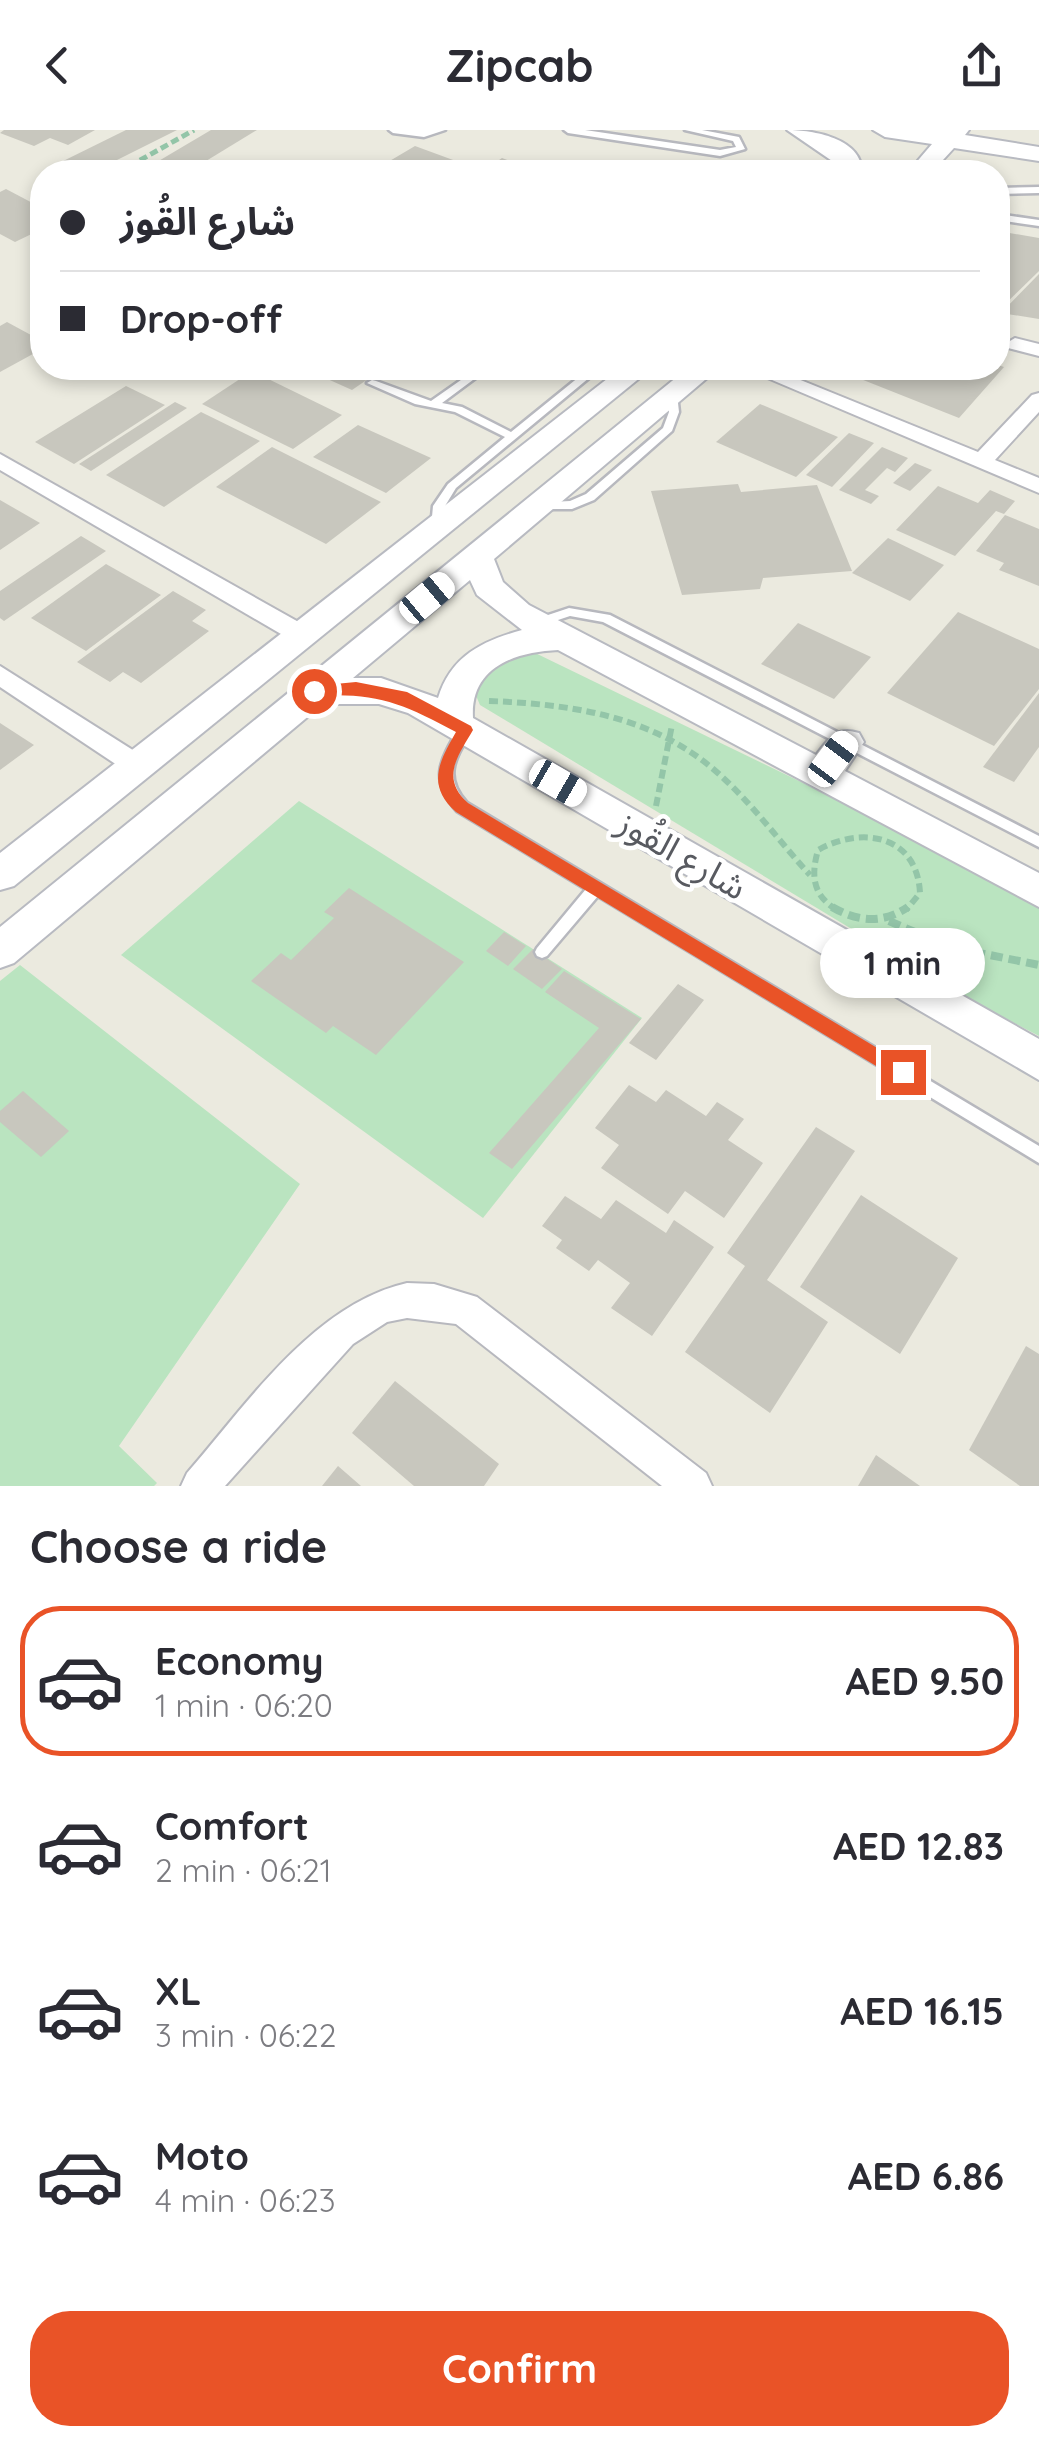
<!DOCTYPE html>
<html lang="en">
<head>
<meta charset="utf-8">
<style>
  :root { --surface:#fff; --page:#f2f2f3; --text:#2b2b33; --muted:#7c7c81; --line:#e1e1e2; --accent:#e95327 }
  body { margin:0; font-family:Quicksand,"Noto Sans Arabic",sans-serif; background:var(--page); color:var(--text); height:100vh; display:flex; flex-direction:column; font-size:38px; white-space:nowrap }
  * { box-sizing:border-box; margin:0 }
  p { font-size:32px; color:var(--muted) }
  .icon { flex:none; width:55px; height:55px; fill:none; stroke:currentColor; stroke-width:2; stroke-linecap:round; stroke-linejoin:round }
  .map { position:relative; height:1356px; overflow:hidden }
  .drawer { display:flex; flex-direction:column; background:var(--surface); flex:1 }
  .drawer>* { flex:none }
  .guide { position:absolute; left:30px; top:30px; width:980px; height:220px; border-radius:40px; box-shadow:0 5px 15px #0003; display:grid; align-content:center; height:220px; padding:0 30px; background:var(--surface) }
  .end { position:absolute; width:45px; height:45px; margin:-22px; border:12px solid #e95327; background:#fff; box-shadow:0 0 0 5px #fff }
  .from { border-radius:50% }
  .bubble { position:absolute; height:70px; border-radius:35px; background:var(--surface); box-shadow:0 5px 15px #0003; font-size:32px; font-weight:700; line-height:70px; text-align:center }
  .car { position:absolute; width:30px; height:60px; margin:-30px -15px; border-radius:12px; box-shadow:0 0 8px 2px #0007; background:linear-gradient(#fff 24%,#345 0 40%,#fff 0 76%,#345 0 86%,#fff 0) }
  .guide b { display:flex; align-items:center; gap:35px; height:95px; font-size:38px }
  .guide b+b { border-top:2px solid var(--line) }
  .guide i { width:25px; height:25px; background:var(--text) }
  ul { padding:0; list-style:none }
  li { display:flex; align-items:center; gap:30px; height:150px; margin:0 20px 15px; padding:0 10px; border:5px solid transparent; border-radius:40px }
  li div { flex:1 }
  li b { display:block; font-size:38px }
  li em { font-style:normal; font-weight:700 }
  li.selected { border-color:var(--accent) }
  li>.icon { width:90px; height:90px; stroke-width:1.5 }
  h2 { padding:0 30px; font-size:45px; line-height:120px }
  .primary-button { display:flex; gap:20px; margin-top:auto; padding:20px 30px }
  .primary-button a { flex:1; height:115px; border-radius:40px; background:var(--accent); color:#fff; font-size:40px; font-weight:700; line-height:115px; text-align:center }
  header { display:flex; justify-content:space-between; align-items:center; height:130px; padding:0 30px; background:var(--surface); font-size:45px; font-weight:700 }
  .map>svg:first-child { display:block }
  .green { fill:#bae4c0 }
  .building { fill:#c8c7be }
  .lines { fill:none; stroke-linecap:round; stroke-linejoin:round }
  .lane-casing { stroke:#b7b8be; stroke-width:5 }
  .street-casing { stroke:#b7b8be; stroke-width:4 }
  .secondary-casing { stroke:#b8bac1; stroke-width:4 }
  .path-far2 { stroke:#93c5a8; stroke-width:5; stroke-dasharray:8 4; stroke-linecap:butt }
  .path-far1 { stroke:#93c5a8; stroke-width:6; stroke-dasharray:9 5; stroke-linecap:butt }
  .path { stroke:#93c5a8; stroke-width:8; stroke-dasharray:12 6; stroke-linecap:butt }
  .lane { fill:#fff; fill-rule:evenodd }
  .street { fill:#fff; fill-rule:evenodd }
  .secondary { fill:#fff; fill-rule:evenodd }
  .route { fill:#e95327 }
  .labels { text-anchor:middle; stroke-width:9; stroke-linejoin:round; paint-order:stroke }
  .street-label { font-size:35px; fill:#585a60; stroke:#fff }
</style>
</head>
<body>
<header><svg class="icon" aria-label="back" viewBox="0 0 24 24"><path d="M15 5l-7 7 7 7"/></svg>Zipcab<svg class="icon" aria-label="share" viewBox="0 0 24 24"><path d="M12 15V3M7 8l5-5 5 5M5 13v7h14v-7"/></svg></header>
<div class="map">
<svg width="1039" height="1356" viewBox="0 0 1039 1356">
  <rect width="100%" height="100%" fill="#ebeadf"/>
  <g class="green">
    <polygon points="529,520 898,699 1039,775 1039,906 963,866 480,575 469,549"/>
    <polygon points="299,671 642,888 483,1088 121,825"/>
    <polygon points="20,835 300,1054 119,1316 157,1353 154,1356 0,1356 0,851"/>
  </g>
  <g class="building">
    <polygon points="4,0 95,0 68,15 50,8 34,16 0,3"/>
    <polygon points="126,0 177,0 93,42 59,42 49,38"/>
    <polygon points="211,0 257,0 188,42 140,42"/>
    <polygon points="415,16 483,41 502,28 540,42 371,42"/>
    <polygon points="6,59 42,78 42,99 15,112 0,104 0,62"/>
    <polygon points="998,101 1039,108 1039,141 998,181"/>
    <polygon points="1039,144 1039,189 1001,183"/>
    <polygon points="7,192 42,211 42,219 0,242 0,196"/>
    <polygon points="998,235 1004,237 959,288 833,238"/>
    <polygon points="303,238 384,238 352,260"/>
    <polygon points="252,241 342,285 293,319 202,274"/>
    <polygon points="126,256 165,275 74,334 35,312"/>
    <polygon points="175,272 187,278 91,341 79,334"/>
    <polygon points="760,274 838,307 796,347 716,312"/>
    <polygon points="201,282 260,311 164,377 106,345"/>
    <polygon points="358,295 431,328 386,363 313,327"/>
    <polygon points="849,303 874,313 832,357 806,345"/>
    <polygon points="272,317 381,372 326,414 216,357"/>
    <polygon points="882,317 908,328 895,342 887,338 865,360 879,366 871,374 839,360"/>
    <polygon points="915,333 932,340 910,361 893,353"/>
    <polygon points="738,354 741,362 817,355 852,441 763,448 760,459 682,465 651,361"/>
    <polygon points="938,356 978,373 990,360 1015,371 1004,384 996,381 955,426 896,400"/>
    <polygon points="0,370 40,393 0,420"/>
    <polygon points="1005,385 1039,399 1039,456 999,440 1004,433 976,421"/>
    <polygon points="81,406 106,421 4,491 0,488 0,461"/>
    <polygon points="888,408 944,435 910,471 852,443"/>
    <polygon points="106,434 161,465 86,521 31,488"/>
    <polygon points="173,461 206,480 192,491 209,501 141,553 123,542 110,552 77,532"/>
    <polygon points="958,482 1039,519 1039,559 994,616 887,563"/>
    <polygon points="798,493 871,527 834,569 761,534"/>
    <polygon points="1039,563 1039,617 1014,652 983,637"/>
    <polygon points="0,593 34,615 0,640"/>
    <polygon points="349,758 464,832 376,925 333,896 326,903 251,851 281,823 291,830 334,788 324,782"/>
    <polygon points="504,802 526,816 508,836 486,821"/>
    <polygon points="533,819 562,839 542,859 513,839"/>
    <polygon points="564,841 641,889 512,1039 489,1023 599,898 545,862"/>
    <polygon points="678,854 704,870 656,930 629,913"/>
    <polygon points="629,955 656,972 666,960 706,986 717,972 744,989 728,1010 763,1033 724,1088 685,1061 668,1084 601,1038 619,1015 595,998"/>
    <polygon points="23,961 69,1001 41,1027 0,992 0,981"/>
    <polygon points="816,997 855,1021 767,1150 828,1192 770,1283 685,1222 745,1136 727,1123"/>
    <polygon points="861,1065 958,1128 900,1224 800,1157"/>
    <polygon points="565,1066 601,1089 616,1070 666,1103 674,1090 714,1117 652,1206 611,1178 630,1153 598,1130 589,1141 556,1118 562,1110 542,1096"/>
    <polygon points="1026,1216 1039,1224 1039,1356 1020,1356 969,1320"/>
    <polygon points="395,1251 499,1334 484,1356 414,1356 352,1303"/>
    <polygon points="876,1325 920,1356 858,1356"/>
    <polygon points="338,1336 361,1356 322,1356"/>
  </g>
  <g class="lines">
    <g class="lane-casing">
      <g id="lane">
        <polygon points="389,0 445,0 424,7 393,3"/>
        <polygon points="564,0 585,0 720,20 736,17 733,11 685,0 702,0 739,7 745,19 720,26 568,3"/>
        <polygon points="1039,57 1039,63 998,64 998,58"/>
        <polygon points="998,84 1039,90 1039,96 998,90"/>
        <polygon points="478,238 489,238 442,273 462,277 511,302 590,238 601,238 456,358 445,376 443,398 437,402 431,398 433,376 448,354 505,307 455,282 415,274 367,253 372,250 376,251 431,271"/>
        <polygon points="672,261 677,264 679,282 672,301 594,370 572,379 534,379 534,373 570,371 586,364 663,298 669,282 667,264"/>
        <polygon points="569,478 610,485 1039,706 1039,717 603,492 570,486 537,497 531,493 533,490"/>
        <path d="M465,595L472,600C456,627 442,646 467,673L1039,1016V1033L598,766L547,826L542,828L537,826L535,822L537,818L586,759L457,681C428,649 441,629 460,597Z"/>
      </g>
    </g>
    <g class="street-casing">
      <g id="street">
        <polygon points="1015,208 1039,214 1039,226 1008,218 1005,214"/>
        <polygon points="744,238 771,238 978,322 1032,265 1039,263 1039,282 995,330 1039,348 1039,363"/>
        <polygon points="0,324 311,499 314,505 311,511 293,511 0,340"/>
        <polygon points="0,536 147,629 151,636 147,643 129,643 0,557"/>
        <path d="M407,1153L434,1154L477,1167L706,1343L712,1356H662L456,1194L407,1188L387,1192L353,1214L225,1356H181L187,1343C247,1274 314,1174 407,1153Z"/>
      </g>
    </g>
    <g class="secondary-casing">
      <g id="secondary">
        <path d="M787,0C813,0 862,8 862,42H838V35Z"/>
        <polygon points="873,0 969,0 965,5 1039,17 1039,31 954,18 932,42 908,42 932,14 885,7"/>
        <polygon points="621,238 652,238 14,756 0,760 0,723"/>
        <path d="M688,238H719L494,429L503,452L529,475L816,625C829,608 836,596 859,603L864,612L845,641L1039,743V777L558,520C515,522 470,537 473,588L1039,909V950L408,583L379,574H323L14,833L0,838V797ZM470,450L477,465L522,500C482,511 451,526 438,568L381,548H353Z"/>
      </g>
    </g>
    <polyline class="path-far2" points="119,42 194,0"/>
    <g class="path-far1">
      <path d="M489,571C568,574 649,585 712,638C749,669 778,710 810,745"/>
      <polyline points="656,676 672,595"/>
      <path d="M837,780C812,765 811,745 818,720C861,696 917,704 920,763L906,780"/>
    </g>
    <g class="path">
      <path d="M832,777C858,792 883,794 908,777"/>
      <polyline points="889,791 950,817 1039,835"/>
    </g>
    <use href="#lane" class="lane"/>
    <use href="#street" class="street"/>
    <use href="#secondary" class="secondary"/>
  </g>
  <path class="route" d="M356,552L407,562L471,596L473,600C458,626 440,648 468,673L909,937V948H896L456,682C426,655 439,632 456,602C402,573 376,562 314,566L306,561L314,556Z"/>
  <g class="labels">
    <g class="street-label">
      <text transform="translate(682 725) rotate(30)" y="12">شارع القُوز</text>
    </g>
  </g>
</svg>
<i class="end from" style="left:314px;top:561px"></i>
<i class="end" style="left:903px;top:942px"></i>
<div class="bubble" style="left:820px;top:798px;width:165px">1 min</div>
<i class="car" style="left:427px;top:468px;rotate:50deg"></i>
<i class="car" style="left:833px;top:629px;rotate:37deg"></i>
<i class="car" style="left:558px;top:653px;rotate:120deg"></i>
<div class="guide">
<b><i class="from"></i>شارع القُوز</b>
<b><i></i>Drop-off</b>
</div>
</div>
<section class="drawer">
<h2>Choose a ride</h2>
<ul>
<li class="selected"><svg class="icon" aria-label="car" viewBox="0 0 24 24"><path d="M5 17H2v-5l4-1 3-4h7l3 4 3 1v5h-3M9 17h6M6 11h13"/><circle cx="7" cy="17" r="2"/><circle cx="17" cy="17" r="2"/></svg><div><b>Economy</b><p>1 min · 06:20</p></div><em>AED 9.50</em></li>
<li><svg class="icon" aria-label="car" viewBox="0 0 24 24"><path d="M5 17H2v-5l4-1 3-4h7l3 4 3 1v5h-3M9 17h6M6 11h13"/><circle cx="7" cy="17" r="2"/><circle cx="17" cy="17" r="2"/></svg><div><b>Comfort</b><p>2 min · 06:21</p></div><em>AED 12.83</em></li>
<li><svg class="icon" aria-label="car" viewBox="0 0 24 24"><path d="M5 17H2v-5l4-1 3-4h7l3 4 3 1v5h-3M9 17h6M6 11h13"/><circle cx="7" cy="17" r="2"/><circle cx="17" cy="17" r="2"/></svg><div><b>XL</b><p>3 min · 06:22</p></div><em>AED 16.15</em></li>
<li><svg class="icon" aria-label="car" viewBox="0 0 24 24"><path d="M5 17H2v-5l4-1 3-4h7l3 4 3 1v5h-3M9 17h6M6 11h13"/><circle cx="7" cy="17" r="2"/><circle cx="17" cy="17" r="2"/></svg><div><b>Moto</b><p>4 min · 06:23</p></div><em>AED 6.86</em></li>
</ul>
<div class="primary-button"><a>Confirm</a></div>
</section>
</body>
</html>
